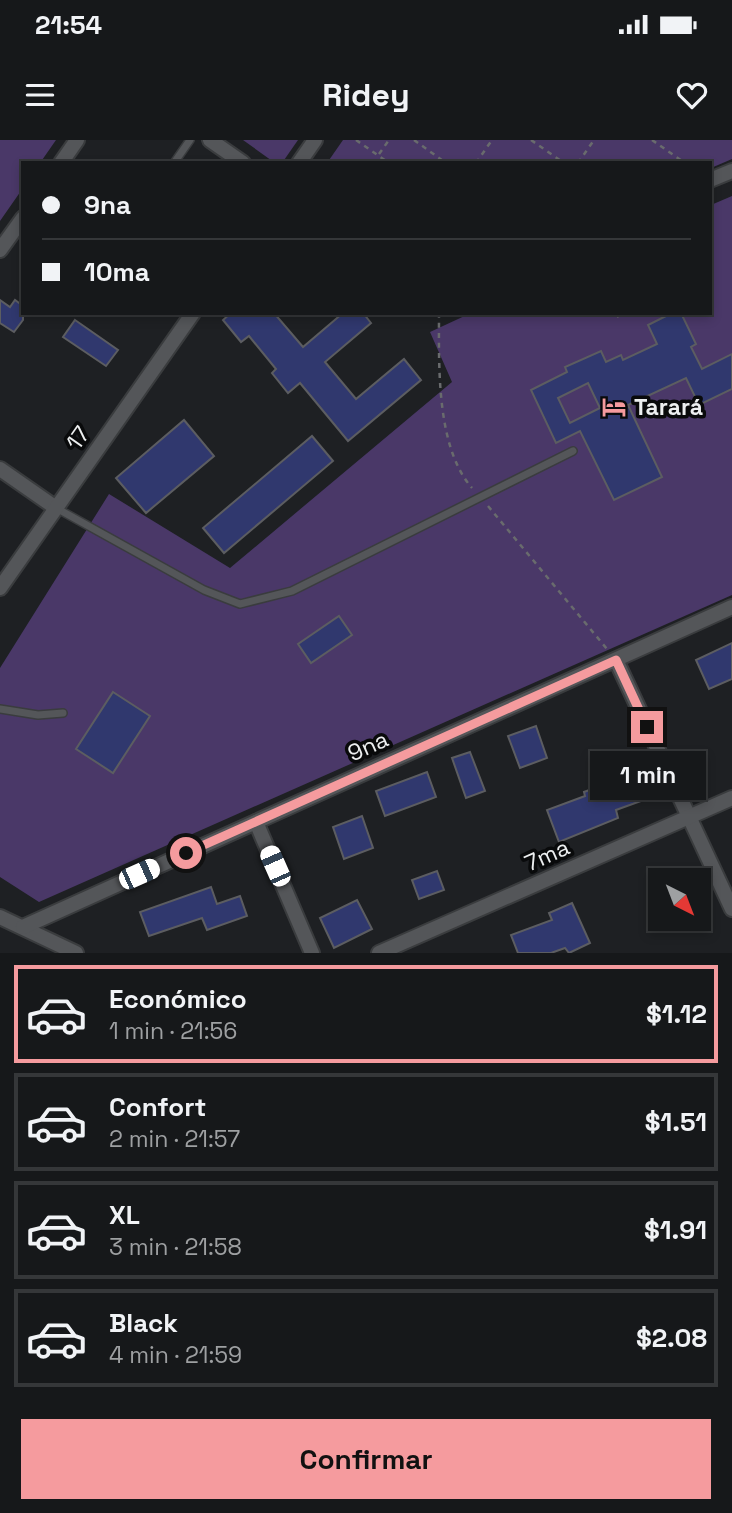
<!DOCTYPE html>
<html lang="es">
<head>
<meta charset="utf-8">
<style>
  :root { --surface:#16181a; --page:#232527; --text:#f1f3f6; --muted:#9ea0a2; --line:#353739; --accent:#f59b9e }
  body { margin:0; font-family:"Space Grotesk",sans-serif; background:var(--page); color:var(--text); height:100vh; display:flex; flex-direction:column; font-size:26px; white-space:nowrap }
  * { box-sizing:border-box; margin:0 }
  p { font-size:23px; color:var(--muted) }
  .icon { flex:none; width:38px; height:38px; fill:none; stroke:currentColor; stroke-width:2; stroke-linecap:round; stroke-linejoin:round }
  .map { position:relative; height:813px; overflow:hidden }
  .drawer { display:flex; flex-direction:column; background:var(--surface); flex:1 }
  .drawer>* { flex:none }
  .hud { position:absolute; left:21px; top:21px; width:691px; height:154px; border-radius:0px; box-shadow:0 4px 10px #0003,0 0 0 2px var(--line); display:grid; align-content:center; height:154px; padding:0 21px; background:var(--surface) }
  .needle { width:46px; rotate:138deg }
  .tools { position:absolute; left:648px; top:728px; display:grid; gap:14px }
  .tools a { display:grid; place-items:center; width:63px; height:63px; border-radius:0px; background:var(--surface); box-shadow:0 4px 10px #0003,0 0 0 2px var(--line); font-size:35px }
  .end { position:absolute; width:32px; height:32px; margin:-16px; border:9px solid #f59b9e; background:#111; box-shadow:0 0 0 4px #111 }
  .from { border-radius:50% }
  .bubble { position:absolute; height:49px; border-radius:0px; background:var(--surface); box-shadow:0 4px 10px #0003,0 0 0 2px var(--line); font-size:23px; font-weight:700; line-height:49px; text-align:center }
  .car { position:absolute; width:21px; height:42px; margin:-21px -10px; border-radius:9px; box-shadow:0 0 5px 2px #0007; background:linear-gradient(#fff 24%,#345 0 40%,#fff 0 76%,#345 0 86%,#fff 0) }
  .hud b { display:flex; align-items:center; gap:24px; height:66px; font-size:26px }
  .hud b+b { border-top:2px solid var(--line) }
  .hud i { width:18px; height:18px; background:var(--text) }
  ul { padding:12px 0 0; list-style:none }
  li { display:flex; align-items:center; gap:21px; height:98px; margin:0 14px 10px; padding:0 7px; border:4px solid var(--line); border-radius:0px }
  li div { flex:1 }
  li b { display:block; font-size:26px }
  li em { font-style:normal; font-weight:700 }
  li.active { border-color:var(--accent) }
  li>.icon { width:63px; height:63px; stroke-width:1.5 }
  .cta { display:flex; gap:14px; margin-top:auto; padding:14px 21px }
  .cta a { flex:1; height:80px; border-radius:0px; background:var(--accent); color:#111; font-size:28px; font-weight:700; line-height:80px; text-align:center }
  .status { display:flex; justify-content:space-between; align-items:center; height:49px; padding:0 35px; background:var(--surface); direction:ltr }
  .status svg { height:19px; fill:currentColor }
  header { display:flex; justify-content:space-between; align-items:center; height:91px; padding:0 21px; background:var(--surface); font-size:32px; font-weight:700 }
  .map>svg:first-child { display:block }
  .green { fill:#4a3868 }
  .building { fill:#30386e; stroke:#5c5d61; stroke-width:2; fill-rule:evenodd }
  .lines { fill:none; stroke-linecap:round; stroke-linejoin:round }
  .service-casing { stroke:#3a3c3e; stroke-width:10 }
  .minor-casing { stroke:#3a3c3e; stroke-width:18 }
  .path { stroke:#696b6d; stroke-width:2.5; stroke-dasharray:5 5; stroke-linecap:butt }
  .service { stroke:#545659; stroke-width:7 }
  .minor { stroke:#545659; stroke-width:14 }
  .route { stroke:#f59b9e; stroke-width:9 }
  .labels { text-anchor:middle; stroke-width:7; stroke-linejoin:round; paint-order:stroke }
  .poi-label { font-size:23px; font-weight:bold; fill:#edeff0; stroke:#090a0b; text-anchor:start }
  .street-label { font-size:23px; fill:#edeff0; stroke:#090a0b }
</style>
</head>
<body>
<div class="status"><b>21:54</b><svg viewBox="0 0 49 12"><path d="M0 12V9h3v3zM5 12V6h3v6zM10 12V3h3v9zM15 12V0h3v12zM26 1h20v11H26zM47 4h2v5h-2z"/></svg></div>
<header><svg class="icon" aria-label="menu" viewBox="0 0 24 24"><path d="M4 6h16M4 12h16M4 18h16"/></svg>Ridey<svg class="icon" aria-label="heart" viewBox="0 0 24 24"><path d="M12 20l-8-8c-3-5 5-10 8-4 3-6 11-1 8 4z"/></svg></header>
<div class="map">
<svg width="732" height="813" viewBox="0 0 732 813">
  <rect width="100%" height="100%" fill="#1e2023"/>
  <g class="green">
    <polygon points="0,0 56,0 40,23 23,23 23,48 0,81"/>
    <polygon points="243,0 298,0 282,23 275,23"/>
    <polygon points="343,0 732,0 732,19 711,28 710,23 327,23"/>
    <polygon points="732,56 732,455 39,762 0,737 0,528 109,354 230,428 452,242 430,192 471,173 710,173 711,65"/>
  </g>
  <g class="building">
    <polygon points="0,160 10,167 15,160 23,166 23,180 14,192 0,183"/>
    <polygon points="231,173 274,173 303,207 343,173 363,173 371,183 325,222 356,259 404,219 421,240 348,301 300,243 288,253 272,233 276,229 249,196 241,202 223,180"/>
    <path d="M672,173H681L696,204L691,207L702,229L732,214V249L699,265L686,238L628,265L662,337L614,360L580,291L556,303L531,250L567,232L565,227L601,211L606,222L621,215L623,220L657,204L648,185ZM588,243L600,268L570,283L558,258Z"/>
    <polygon points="75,180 118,210 106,226 63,197"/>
    <polygon points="184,280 214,316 146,373 116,338"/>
    <polygon points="312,296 333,321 224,413 203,388"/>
    <polygon points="339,476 352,495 311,523 298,504"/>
    <polygon points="732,503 732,539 709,549 696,520"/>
    <polygon points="113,552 150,576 113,633 76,609"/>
    <polygon points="536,586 547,618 520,628 508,596"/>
    <polygon points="470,612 485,651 466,658 452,618"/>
    <polygon points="642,620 655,656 616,670 618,678 559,702 547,670 585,656 584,652 617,640 614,630"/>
    <polygon points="427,632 436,657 385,676 376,651"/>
    <polygon points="362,676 373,708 344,719 333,687"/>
    <polygon points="437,731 444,750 419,759 412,740"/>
    <polygon points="211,747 217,764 240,756 247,776 207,790 202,778 149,796 140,772"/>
    <polygon points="357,760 372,789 334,808 320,778"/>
    <polygon points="572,763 590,803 569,813 565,808 551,813 518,813 511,795 552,780 549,773"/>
  </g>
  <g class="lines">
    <g class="service-casing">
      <g id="service">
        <polyline points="174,23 190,0"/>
        <polyline points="56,368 204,450 240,464 292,451 573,311"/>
        <polyline points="0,569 38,575 63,573"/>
      </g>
    </g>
    <g class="minor-casing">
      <g id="minor">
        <polyline points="210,0 243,23"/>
        <polyline points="61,23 77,0"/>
        <polyline points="299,23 315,0"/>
        <polyline points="710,40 732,31"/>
        <polyline points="0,110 23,78"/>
        <polyline points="0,329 56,368"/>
        <polyline points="0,448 193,173"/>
        <polyline points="616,520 732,769"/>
        <polyline points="256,682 312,813"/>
        <polyline points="0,777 76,813"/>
        <polyline points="23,787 732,467"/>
        <polyline points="379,813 732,658"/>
      </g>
    </g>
    <g class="path">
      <polyline points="356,0 389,23"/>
      <polyline points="414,0 446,23"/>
      <polyline points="531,0 564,23"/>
      <polyline points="652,0 685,23"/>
      <polyline points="379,14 389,0"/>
      <polyline points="476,23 492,0"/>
      <polyline points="578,23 594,0"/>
      <path d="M439,173C439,226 436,307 472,348"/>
      <polyline points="616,173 619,178"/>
      <polyline points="488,366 607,509"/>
    </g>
    <use href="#service" class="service"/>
    <use href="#minor" class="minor"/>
  </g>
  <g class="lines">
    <polyline class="route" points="186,713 616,520 647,587"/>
  </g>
  <defs>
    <g id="hotel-bare" transform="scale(1.89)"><path d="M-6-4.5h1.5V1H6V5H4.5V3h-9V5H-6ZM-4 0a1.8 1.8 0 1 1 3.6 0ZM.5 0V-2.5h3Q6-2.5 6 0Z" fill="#f59b9e" stroke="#090a0b" stroke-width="2.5" paint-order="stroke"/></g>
  </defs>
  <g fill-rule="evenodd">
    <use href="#hotel-bare" x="614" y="267"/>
  </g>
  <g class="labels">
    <g class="poi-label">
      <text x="634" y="275">Tarará</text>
    </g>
    <g class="street-label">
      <text transform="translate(78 298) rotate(-55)" y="8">17</text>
      <text transform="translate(368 606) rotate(-24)" y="8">9na</text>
      <text transform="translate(547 715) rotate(-24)" y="8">7ma</text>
    </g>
  </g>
</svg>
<div class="tools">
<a><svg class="needle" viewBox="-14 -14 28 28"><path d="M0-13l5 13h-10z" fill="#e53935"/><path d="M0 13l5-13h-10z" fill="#9ea0a2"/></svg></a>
</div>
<i class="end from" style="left:186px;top:713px"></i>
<i class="end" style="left:647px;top:587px"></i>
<div class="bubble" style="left:590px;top:611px;width:116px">1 min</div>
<i class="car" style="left:275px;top:726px;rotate:336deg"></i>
<i class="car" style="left:139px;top:734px;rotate:66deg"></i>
<div class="hud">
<b><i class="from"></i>9na</b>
<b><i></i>10ma</b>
</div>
</div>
<section class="drawer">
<ul>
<li class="active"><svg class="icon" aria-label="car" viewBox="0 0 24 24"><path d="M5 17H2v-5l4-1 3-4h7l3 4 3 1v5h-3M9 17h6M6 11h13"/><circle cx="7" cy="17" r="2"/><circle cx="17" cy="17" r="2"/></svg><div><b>Económico</b><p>1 min · 21:56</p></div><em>$1.12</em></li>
<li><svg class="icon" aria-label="car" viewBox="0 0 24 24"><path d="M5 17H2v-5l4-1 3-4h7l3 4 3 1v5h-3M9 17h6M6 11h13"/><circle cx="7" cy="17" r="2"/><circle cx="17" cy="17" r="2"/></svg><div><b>Confort</b><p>2 min · 21:57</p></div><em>$1.51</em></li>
<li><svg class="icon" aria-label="car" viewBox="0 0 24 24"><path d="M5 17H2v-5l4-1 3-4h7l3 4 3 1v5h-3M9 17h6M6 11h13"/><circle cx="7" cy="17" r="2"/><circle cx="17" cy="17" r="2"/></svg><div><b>XL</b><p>3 min · 21:58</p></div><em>$1.91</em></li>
<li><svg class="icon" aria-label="car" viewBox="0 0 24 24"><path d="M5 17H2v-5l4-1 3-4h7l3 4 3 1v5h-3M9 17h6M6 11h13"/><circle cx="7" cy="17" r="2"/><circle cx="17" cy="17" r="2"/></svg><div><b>Black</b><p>4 min · 21:59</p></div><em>$2.08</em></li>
</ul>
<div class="cta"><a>Confirmar</a></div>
</section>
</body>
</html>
